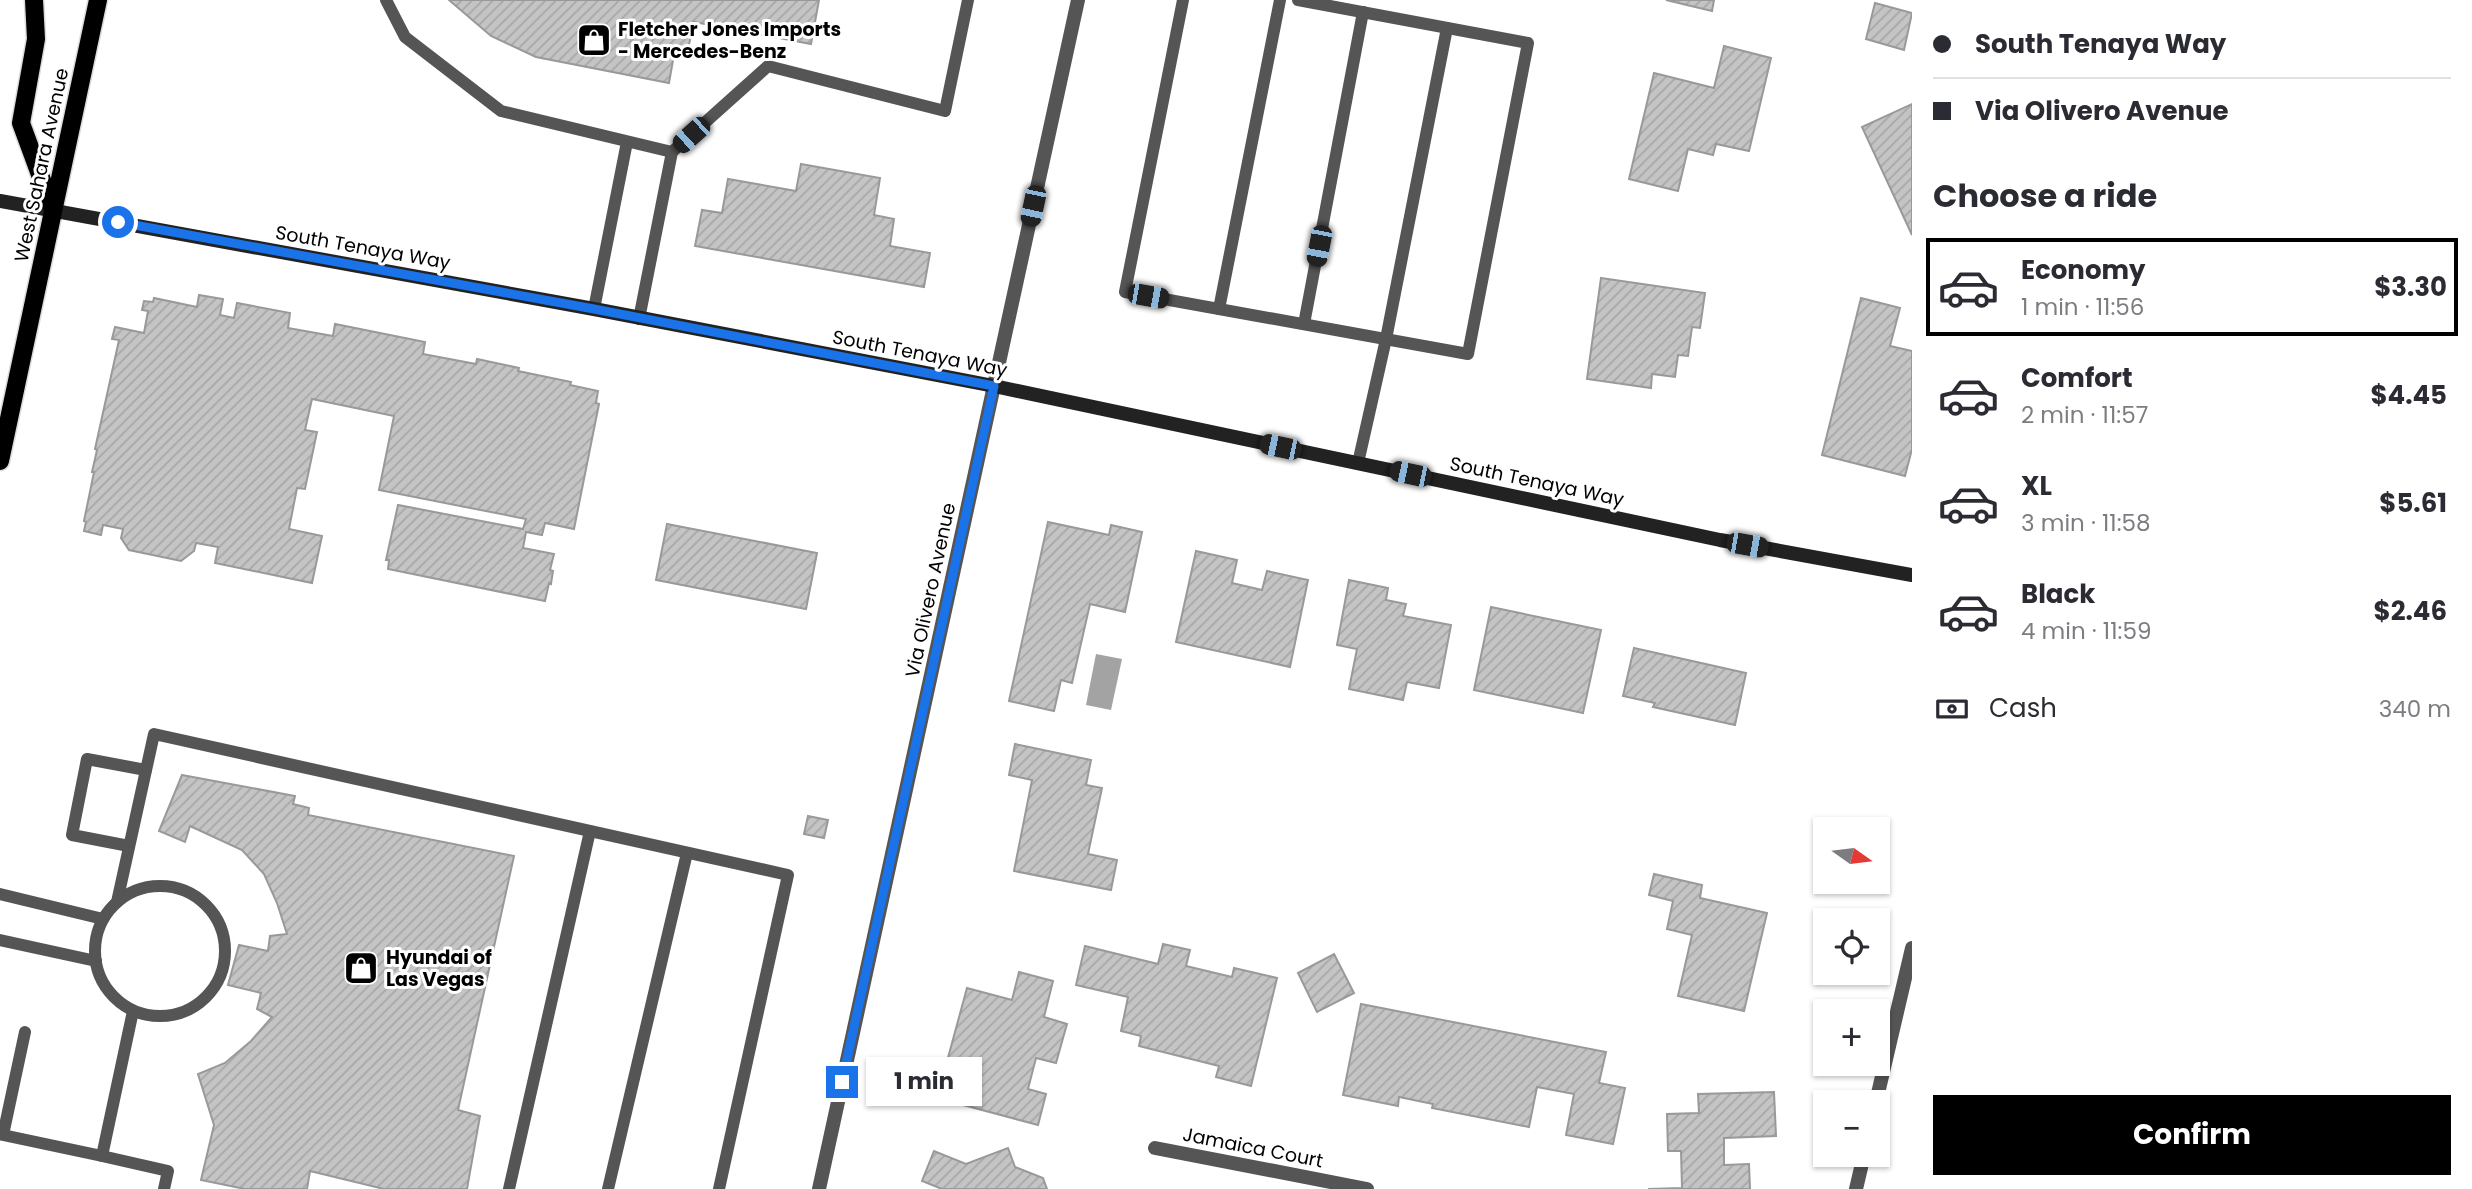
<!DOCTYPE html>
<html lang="en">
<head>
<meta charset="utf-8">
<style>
  :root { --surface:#fff; --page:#f2f2f3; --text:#2b2b33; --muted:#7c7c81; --line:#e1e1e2; --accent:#000 }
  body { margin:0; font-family:Poppins,sans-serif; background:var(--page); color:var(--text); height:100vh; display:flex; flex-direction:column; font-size:26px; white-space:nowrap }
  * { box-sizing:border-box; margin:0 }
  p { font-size:23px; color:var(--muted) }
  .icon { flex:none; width:38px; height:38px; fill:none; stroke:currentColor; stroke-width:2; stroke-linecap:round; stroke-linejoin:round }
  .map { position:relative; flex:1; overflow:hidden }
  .side { display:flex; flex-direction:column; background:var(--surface); width:560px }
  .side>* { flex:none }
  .hud { display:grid; align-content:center; height:154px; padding:0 21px; background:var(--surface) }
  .needle { width:46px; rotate:104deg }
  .fabs { position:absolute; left:1813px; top:817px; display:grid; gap:14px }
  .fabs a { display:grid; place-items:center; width:77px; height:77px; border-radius:0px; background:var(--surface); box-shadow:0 2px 5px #0004; font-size:35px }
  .end { position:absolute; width:32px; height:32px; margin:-16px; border:9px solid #1a73e8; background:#fff; box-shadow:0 0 0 4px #fff }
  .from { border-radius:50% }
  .bubble { position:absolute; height:49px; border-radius:0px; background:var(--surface); box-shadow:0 2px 5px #0004; font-size:23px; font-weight:700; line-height:49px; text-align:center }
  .car { position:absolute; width:21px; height:42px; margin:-21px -10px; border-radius:9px; box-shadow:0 0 5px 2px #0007; background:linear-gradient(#222 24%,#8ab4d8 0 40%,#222 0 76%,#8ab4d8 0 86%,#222 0) }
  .hud b { display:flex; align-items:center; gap:24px; height:66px; font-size:26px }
  .hud b+b { border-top:2px solid var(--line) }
  .hud i { width:18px; height:18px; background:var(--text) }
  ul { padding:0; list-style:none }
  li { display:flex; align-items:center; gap:21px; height:98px; margin:0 14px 10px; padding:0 7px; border:4px solid transparent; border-radius:0px }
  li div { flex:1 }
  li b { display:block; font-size:26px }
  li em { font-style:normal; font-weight:700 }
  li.active { border-color:var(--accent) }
  li>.icon { width:63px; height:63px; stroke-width:1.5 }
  h2 { padding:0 21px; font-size:32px; line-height:84px }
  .pay { display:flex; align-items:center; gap:18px; height:77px; padding:0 21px; font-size:26px }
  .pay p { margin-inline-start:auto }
  .primary-button { display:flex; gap:14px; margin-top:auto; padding:14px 21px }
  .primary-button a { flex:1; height:80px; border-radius:0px; background:var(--accent); color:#fff; font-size:28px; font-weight:700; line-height:80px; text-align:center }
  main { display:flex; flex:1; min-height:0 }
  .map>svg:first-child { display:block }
  .water { fill:#a3a3a3 }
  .building { fill:url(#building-hatch); stroke:#999; stroke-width:2 }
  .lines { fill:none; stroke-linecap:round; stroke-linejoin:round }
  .primary-casing { stroke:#dbdbdb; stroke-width:21 }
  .lane { stroke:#555; stroke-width:12 }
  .street { stroke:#555; stroke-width:14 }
  .secondary { stroke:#222; stroke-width:14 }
  .primary { stroke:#000; stroke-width:18 }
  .route { stroke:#1a73e8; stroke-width:9 }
  .labels { text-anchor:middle; stroke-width:6; stroke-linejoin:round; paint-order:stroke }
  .poi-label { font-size:19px; font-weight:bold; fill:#000; stroke:#fff; text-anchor:start }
  .street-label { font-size:19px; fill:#000; stroke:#fff }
</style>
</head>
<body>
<main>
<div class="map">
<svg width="1912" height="1189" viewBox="0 0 1912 1189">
  <defs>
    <pattern id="building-hatch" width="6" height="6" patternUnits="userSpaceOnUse" patternTransform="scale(1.75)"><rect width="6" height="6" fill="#c4c4c4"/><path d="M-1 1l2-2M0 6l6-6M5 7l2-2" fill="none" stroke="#a7a7a7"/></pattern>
  </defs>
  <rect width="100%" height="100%" fill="#fff"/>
  <polygon class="water" points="1096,654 1122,659 1111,710 1086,705"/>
  <g class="building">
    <polygon points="449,0 819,0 811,44 694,22 688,49 675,49 669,83 536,57 491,36"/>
    <polygon points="1666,0 1714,0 1712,11"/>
    <polygon points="1875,3 1912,13 1904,50 1866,39"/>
    <polygon points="1724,46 1771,58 1749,151 1716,144 1713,155 1688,149 1678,191 1629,179 1654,73 1714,88"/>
    <polygon points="1912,104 1912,235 1862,127"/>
    <polygon points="801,164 880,178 874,215 894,219 890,246 930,253 924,287 695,246 702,210 722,213 728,179 796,191"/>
    <polygon points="1601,278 1705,293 1700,328 1692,327 1688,356 1678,355 1675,377 1652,374 1651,388 1587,379"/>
    <polygon points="199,295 223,299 220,315 234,318 237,303 290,313 288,328 333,336 335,324 425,342 423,354 476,364 477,359 519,368 518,371 571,382 570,385 598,391 596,403 599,404 574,529 545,523 542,535 526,532 523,548 554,554 550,570 553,571 551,584 549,583 545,601 388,569 389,560 386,560 398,505 523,529 526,519 379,490 394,416 312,399 305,430 317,432 305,489 297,488 289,529 322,536 312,583 215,563 218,547 196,543 194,551 181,561 129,550 121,538 123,529 103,525 101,535 84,531 86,522 84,521 94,472 92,472 97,450 95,449 119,340 112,339 115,327 144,333 148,311 142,310 144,301 153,302 154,298 197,307"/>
    <polygon points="1861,298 1900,308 1890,346 1912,351 1912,449 1905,476 1822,455"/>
    <polygon points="1048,522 1109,535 1111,525 1142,532 1125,612 1090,604 1072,683 1061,680 1054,711 1009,701"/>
    <polygon points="667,524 817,553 806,609 656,580"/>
    <polygon points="1196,551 1237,560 1232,583 1262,590 1267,571 1308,580 1290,667 1176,642"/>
    <polygon points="1349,580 1388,588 1386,600 1406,604 1403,616 1451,625 1439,688 1407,682 1403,700 1349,689 1357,649 1337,645"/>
    <polygon points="1491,607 1601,630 1583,713 1474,690"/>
    <polygon points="1634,648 1746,673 1735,725 1653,707 1655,703 1623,696"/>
    <polygon points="1015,744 1091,760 1086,785 1102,788 1088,854 1117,860 1111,890 1014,871 1032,780 1009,775"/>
    <polygon points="182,775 295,796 293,804 309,808 308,815 514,856 458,1110 480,1116 467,1189 384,1189 310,1171 307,1189 245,1189 201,1180 214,1125 198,1074 225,1063 251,1041 272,1017 257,1009 261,993 228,985 239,945 268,951 270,936 287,934 277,903 264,874 242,850 190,826 185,842 159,831"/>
    <polygon points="808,816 828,820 824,838 804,834"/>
    <polygon points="1654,874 1702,885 1700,898 1767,913 1744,1011 1678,996 1692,935 1667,929 1673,901 1649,895"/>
    <polygon points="1163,944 1190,950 1186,966 1232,977 1234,968 1277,978 1251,1086 1216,1077 1219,1066 1139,1046 1141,1036 1121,1031 1128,997 1076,985 1085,946 1158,964"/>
    <polygon points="1334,954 1354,993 1317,1012 1298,973"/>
    <polygon points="1019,972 1053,981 1044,1017 1067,1024 1056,1063 1036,1058 1028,1089 1046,1094 1038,1125 937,1098 967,988 1012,1000"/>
    <polygon points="1361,1004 1606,1052 1599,1083 1625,1088 1613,1144 1566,1135 1574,1094 1537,1087 1529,1127 1432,1108 1433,1104 1399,1097 1398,1106 1343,1095"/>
    <polygon points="1774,1092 1776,1136 1724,1138 1724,1165 1749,1164 1750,1189 1648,1189 1682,1188 1681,1151 1668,1151 1667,1114 1699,1113 1698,1094"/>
    <polygon points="1008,1148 1015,1167 1043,1178 1047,1189 942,1189 922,1181 934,1151 966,1164"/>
  </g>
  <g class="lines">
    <g class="primary-casing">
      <g id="primary">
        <polyline points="34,0 36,39 21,123 53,210"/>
        <polyline points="0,461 98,0"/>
      </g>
    </g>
    <g class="lane">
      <polyline points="386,0 405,37 501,111 672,152"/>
      <polyline points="1183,0 1125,292 1468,354 1528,43 1298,0"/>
      <polyline points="594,309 627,142"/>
      <polyline points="1219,309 1280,0"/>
      <polyline points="639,319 672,152 768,66 945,111 968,0"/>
      <polyline points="1304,324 1363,12"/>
      <polyline points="1358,463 1386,339 1447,28"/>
      <polyline points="129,846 72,835 87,759 146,770"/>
      <circle cx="160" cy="951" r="65"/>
      <polyline points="0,894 103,919"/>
      <polyline points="117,902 154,734 788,875 719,1189"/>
      <polyline points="0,940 96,961"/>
      <polyline points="25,1032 3,1135 102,1156 133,1011"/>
      <polyline points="102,1156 168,1171 164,1189"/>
      <polyline points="509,1189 590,831"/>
      <polyline points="608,1189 687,853"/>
    </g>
    <g class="street">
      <polyline points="1876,1102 1912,948"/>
      <polyline points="1155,1148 1367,1189"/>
      <polyline points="819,1189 1078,0"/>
      <polyline points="1856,1189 1864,1155"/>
    </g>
    <polyline class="secondary" points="0,201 594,309 994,386 1720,540 1912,575"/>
    <use href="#primary" class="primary"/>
  </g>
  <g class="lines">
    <polyline class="route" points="118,222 594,309 994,386 842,1082"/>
  </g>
  <defs>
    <g id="shop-square" transform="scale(1.75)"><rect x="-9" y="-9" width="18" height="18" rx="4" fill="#000" stroke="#fff"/><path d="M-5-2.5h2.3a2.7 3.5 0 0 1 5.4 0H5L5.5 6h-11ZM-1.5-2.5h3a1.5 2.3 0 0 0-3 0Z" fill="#fff"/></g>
  </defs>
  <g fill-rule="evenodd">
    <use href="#shop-square" x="594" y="40"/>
    <use href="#shop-square" x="361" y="968"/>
  </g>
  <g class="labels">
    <g class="poi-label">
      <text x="618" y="36">Fletcher Jones Imports<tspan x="618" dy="22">- Mercedes-Benz</tspan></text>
      <text x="386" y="964">Hyundai of<tspan x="386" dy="22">Las Vegas</tspan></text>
    </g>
    <g class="street-label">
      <text transform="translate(41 165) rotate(-78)" y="7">West Sahara Avenue</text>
      <text transform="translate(363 247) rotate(10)" y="7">South Tenaya Way</text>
      <text transform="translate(920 353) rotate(11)" y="7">South Tenaya Way</text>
      <text transform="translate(1537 481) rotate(12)" y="7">South Tenaya Way</text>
      <text transform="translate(930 590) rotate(-78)" y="7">Via Olivero Avenue</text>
      <text transform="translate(1253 1147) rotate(11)" y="7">Jamaica Court</text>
    </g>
  </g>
</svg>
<div class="fabs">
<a><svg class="needle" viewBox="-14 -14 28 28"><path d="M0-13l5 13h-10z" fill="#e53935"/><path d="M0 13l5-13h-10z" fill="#7c7c81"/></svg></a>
<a><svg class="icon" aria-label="locate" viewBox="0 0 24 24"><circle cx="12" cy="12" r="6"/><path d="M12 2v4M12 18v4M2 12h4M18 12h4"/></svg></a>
<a>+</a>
<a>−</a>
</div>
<i class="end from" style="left:118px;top:222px"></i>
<i class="end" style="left:842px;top:1082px"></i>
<div class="bubble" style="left:866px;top:1057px;width:116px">1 min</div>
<i class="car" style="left:691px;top:135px;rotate:228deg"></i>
<i class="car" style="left:1033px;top:206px;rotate:192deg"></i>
<i class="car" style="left:1319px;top:246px;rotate:191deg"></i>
<i class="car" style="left:1148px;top:296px;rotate:100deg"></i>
<i class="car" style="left:1280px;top:447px;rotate:282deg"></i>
<i class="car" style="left:1410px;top:474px;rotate:282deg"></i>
<i class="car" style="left:1747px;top:545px;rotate:100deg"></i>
</div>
<section class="side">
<div class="hud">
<b><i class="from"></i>South Tenaya Way</b>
<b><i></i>Via Olivero Avenue</b>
</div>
<h2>Choose a ride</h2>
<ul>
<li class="active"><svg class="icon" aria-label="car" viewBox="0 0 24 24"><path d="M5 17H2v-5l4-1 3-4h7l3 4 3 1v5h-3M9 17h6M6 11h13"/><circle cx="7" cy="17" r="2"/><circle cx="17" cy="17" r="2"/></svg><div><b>Economy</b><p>1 min · 11:56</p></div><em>$3.30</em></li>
<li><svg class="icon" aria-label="car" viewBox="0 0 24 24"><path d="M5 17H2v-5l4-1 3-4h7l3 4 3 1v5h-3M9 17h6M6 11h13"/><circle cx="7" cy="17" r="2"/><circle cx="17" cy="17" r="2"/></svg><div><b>Comfort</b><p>2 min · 11:57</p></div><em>$4.45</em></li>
<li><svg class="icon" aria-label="car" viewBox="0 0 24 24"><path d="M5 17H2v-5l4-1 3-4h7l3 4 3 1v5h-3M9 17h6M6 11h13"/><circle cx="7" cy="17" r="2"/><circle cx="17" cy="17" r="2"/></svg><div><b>XL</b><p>3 min · 11:58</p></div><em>$5.61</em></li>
<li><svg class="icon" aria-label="car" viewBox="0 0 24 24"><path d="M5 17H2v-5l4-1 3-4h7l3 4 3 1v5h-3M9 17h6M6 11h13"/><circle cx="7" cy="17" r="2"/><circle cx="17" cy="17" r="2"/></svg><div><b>Black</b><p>4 min · 11:59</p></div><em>$2.46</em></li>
</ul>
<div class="pay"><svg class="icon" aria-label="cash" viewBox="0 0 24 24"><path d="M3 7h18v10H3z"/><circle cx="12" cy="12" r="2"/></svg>Cash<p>340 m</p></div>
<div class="primary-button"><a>Confirm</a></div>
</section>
</main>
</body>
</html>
